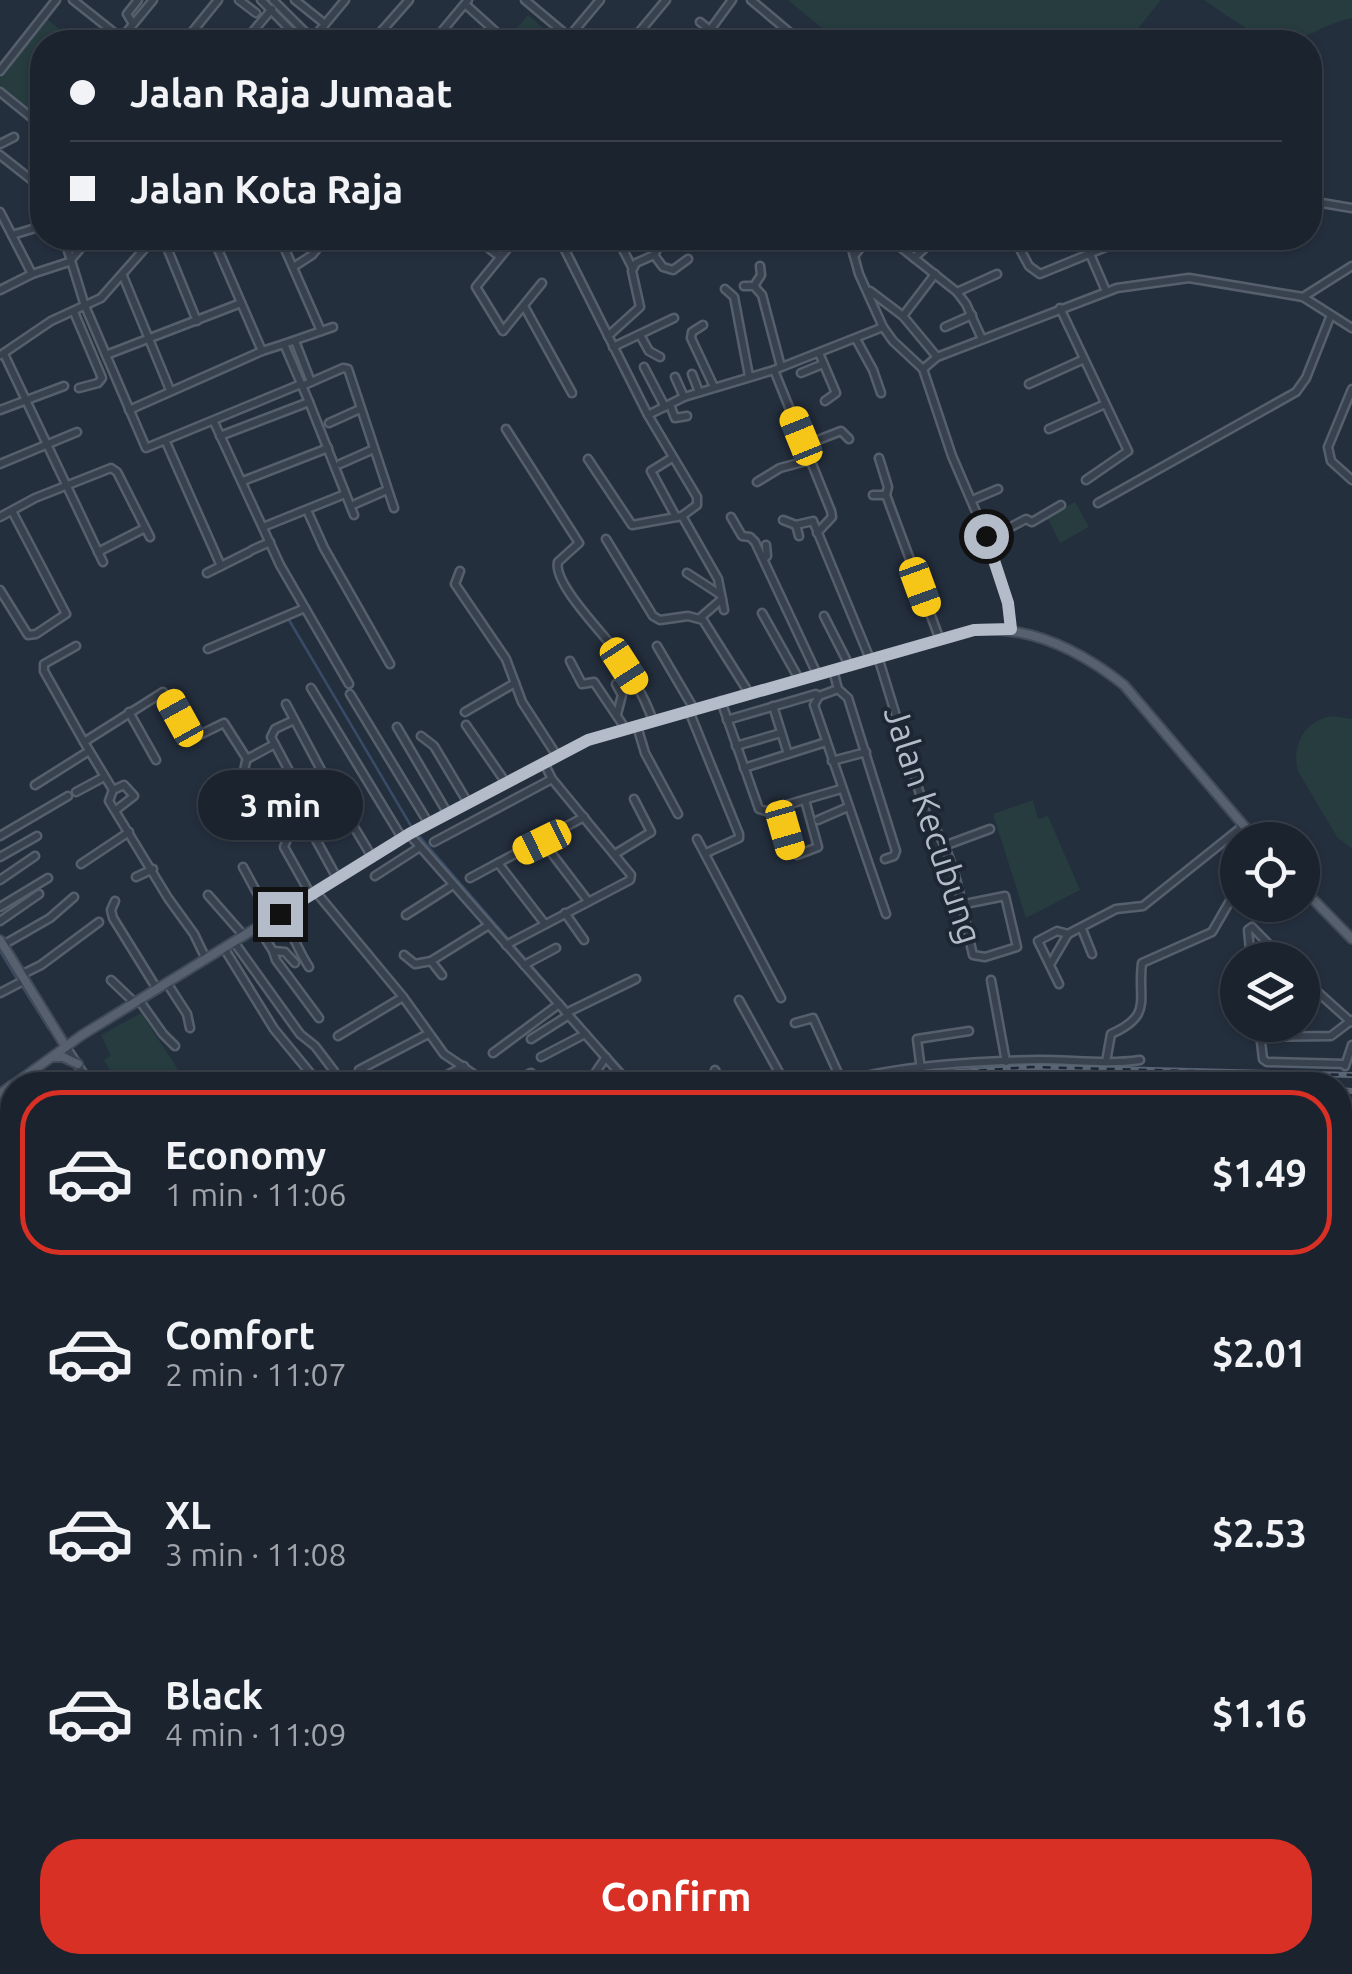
<!DOCTYPE html>
<html lang="en">
<head>
<meta charset="utf-8">
<style>
  :root { --surface:#1b232e; --page:#242b36; --text:#f1f3f6; --muted:#a0a4aa; --line:#39404a; --accent:#d93025 }
  body { margin:0; font-family:Ubuntu,sans-serif; background:var(--page); color:var(--text); height:100vh; display:flex; flex-direction:column; font-size:38px; white-space:nowrap }
  * { box-sizing:border-box; margin:0 }
  p { font-size:32px; color:var(--muted) }
  .icon { flex:none; width:55px; height:55px; fill:none; stroke:currentColor; stroke-width:2; stroke-linecap:round; stroke-linejoin:round }
  .map { position:relative; flex:1; overflow:hidden }
  .side { position:absolute; left:0px; top:1072px; width:1352px; height:902px; display:flex; flex-direction:column; background:var(--surface); border-radius:40px 40px 0 0; box-shadow:0 2px 8px #0004,0 0 0 2px var(--line) }
  .side>* { flex:none }
  .hud { position:absolute; left:30px; top:30px; width:1292px; height:220px; border-radius:40px; box-shadow:0 2px 8px #0004,0 0 0 2px var(--line); display:grid; align-content:center; height:220px; padding:0 40px; background:var(--surface) }
  .buttons { position:absolute; left:1220px; top:822px; display:grid; gap:20px }
  .buttons a { display:grid; place-items:center; width:100px; height:100px; border-radius:50%; background:var(--surface); box-shadow:0 2px 8px #0004,0 0 0 2px var(--line); font-size:50px }
  .end { position:absolute; width:45px; height:45px; margin:-22px; border:12px solid #b4bcc9; background:#111; box-shadow:0 0 0 5px #111 }
  .from { border-radius:50% }
  .bubble { position:absolute; height:70px; border-radius:35px; background:var(--surface); box-shadow:0 2px 8px #0004,0 0 0 2px var(--line); font-size:32px; font-weight:600; line-height:70px; text-align:center }
  .car { position:absolute; width:30px; height:60px; margin:-30px -15px; border-radius:12px; box-shadow:0 0 8px 2px #0007; background:linear-gradient(#f5c518 24%,#345 0 40%,#f5c518 0 76%,#345 0 86%,#f5c518 0) }
  .hud b { display:flex; align-items:center; gap:35px; height:95px; font-size:38px }
  .hud b+b { border-top:2px solid var(--line) }
  .hud i { width:25px; height:25px; background:var(--text) }
  ul { padding:18px 0 0; list-style:none }
  li { display:flex; align-items:center; gap:30px; height:165px; margin:0 20px 15px; padding:0 20px; border:5px solid transparent; border-radius:40px }
  li div { flex:1 }
  li b { display:block; font-size:38px }
  li em { font-style:normal; font-weight:600 }
  li.active { border-color:var(--accent) }
  li>.icon { width:90px; height:90px; stroke-width:1.5 }
  .cta { display:flex; gap:20px; margin-top:auto; padding:20px 40px }
  .cta a { flex:1; height:115px; border-radius:40px; background:var(--accent); color:#fff; font-size:40px; font-weight:600; line-height:115px; text-align:center }
  .map>svg:first-child { display:block }
  .green { fill:#263c3f }
  .water { fill:#394c67 }
  .lines { fill:none; stroke-linecap:round; stroke-linejoin:round }
  .stream { stroke:#394c67; stroke-width:2.5 }
  .minor-casing { stroke:#565f6c; stroke-width:11 }
  .major-casing { stroke:#414a57; stroke-width:12 }
  .minor { stroke:#38414e; stroke-width:6 }
  .major { stroke:#56606e; stroke-width:8 }
  .rail-casing { stroke:#5a6575; stroke-width:6 }
  .rail { stroke:#1d2633; stroke-width:2.5; stroke-dasharray:8; stroke-linecap:butt }
  .route { stroke:#b4bcc9; stroke-width:12 }
  .labels { text-anchor:middle; stroke-width:8; stroke-linejoin:round; paint-order:stroke }
  .street-label { font-size:35px; fill:#b4bcc9; stroke:#1d2633 }
</style>
</head>
<body>
<div class="map">
<svg width="1352" height="1974" viewBox="0 0 1352 1974">
  <rect width="100%" height="100%" fill="#242f3e"/>
  <g class="green">
    <polygon points="788,0 1161,0 1127,42 1062,42 1033,31 1022,42 839,42"/>
    <path d="M1204,0H1352V18C1330,22 1312,35 1291,41C1268,48 1224,13 1204,0Z"/>
    <polygon points="528,15 559,42 519,42 511,35"/>
    <polygon points="47,19 75,42 42,42 42,123 0,89 0,78"/>
    <polygon points="1075,502 1089,527 1060,543 1047,517"/>
    <path d="M1332,716L1352,719V849L1337,837L1298,771C1291,744 1305,721 1332,716Z"/>
    <polygon points="1033,800 1038,819 1048,816 1080,890 1026,918 993,814"/>
    <polygon points="141,1013 181,1074 164,1085 118,1085 104,1060 111,1056 101,1035"/>
    <polygon points="1340,1810 1352,1813 1352,1870 1346,1879 1340,1876"/>
  </g>
  <g class="water">
    <polygon points="1340,1183 1352,1186 1352,1300 1340,1297"/>
    <polygon points="581,1963 741,1963 764,1974 590,1974"/>
  </g>
  <g class="lines">
    <g class="stream">
      <polyline points="289,620 411,826"/>
      <polyline points="420,837 554,992"/>
      <polyline points="0,951 17,979"/>
      <polyline points="22,986 49,1029"/>
      <polyline points="558,997 568,1008"/>
      <polyline points="572,1013 582,1024"/>
      <polyline points="588,1031 590,1033"/>
      <polyline points="596,1040 637,1085"/>
      <polyline points="82,1083 83,1085"/>
      <polyline points="0,1450 12,1450"/>
    </g>
    <g class="minor-casing">
      <g id="minor">
        <polyline points="73,0 126,42"/>
        <polyline points="239,0 256,13"/>
        <polyline points="261,0 302,42"/>
        <polyline points="273,0 315,42"/>
        <polyline points="295,0 325,24"/>
        <polyline points="525,0 575,42"/>
        <polyline points="751,0 801,42"/>
        <polyline points="465,4 507,42"/>
        <polyline points="700,22 725,42"/>
        <polyline points="133,24 127,14 138,0"/>
        <polyline points="710,30 732,0"/>
        <polyline points="192,33 204,42"/>
        <polyline points="569,37 600,0"/>
        <polyline points="121,39 153,0"/>
        <polyline points="311,41 345,0"/>
        <polyline points="184,42 218,0"/>
        <polyline points="244,42 272,9"/>
        <polyline points="372,42 409,0"/>
        <polyline points="433,42 468,0"/>
        <polyline points="631,42 666,0"/>
        <polyline points="0,71 56,0"/>
        <polyline points="0,92 42,126"/>
        <polyline points="0,144 14,137"/>
        <polyline points="0,155 38,185"/>
        <polyline points="41,159 42,157"/>
        <polyline points="1310,201 1352,208"/>
        <polyline points="0,212 32,274"/>
        <polyline points="12,235 42,226"/>
        <polyline points="64,238 85,306 146,448 301,384"/>
        <polyline points="163,238 197,321"/>
        <polyline points="213,238 262,351"/>
        <polyline points="280,238 321,331"/>
        <polyline points="476,238 500,257"/>
        <polyline points="516,238 476,287 503,331 542,283"/>
        <polyline points="528,238 563,245"/>
        <polyline points="559,238 648,415 697,497 697,505 682,516 632,525 588,459"/>
        <polyline points="617,238 632,267"/>
        <polyline points="849,238 859,274 883,327 893,341 923,369 952,456 986,535 1008,603 1011,629"/>
        <polyline points="889,238 957,292 966,304 982,339"/>
        <polyline points="1014,238 1029,266 1040,274 1128,238"/>
        <polyline points="1083,238 1106,291"/>
        <polyline points="708,246 734,238"/>
        <polyline points="654,255 663,238"/>
        <polyline points="854,256 868,238"/>
        <polyline points="914,258 936,238"/>
        <polyline points="70,261 89,238"/>
        <polyline points="295,266 312,255 326,238"/>
        <polyline points="123,276 170,390"/>
        <polyline points="744,286 754,286 762,295 781,367"/>
        <polyline points="754,286 761,275 760,266"/>
        <polyline points="725,289 734,297 749,376"/>
        <polyline points="0,290 32,274 69,262"/>
        <polyline points="870,291 903,316 937,357"/>
        <polyline points="957,292 997,274"/>
        <polyline points="1303,297 1352,266"/>
        <polyline points="524,306 572,393"/>
        <polyline points="1060,308 1128,451 1086,480"/>
        <polyline points="74,312 102,378 98,383 79,388"/>
        <polyline points="903,316 935,274"/>
        <polyline points="703,325 692,332 691,338 714,387"/>
        <polyline points="945,327 972,315"/>
        <polyline points="640,335 649,351 660,357"/>
        <polyline points="608,336 640,307 632,271 636,263 654,255 663,267 673,270 688,259"/>
        <polyline points="856,339 873,370 881,393"/>
        <polyline points="295,341 311,382"/>
        <polyline points="284,344 333,327"/>
        <polyline points="613,347 674,318"/>
        <polyline points="819,353 836,393 825,401"/>
        <polyline points="4,354 103,562"/>
        <polyline points="1,355 51,321 101,298 154,238"/>
        <polyline points="106,355 241,303"/>
        <polyline points="644,367 665,407"/>
        <polyline points="923,369 937,357 1117,288 1189,278 1303,297 1352,328"/>
        <polyline points="774,370 831,511 832,517 817,533"/>
        <polyline points="801,373 823,364"/>
        <polyline points="692,374 699,392"/>
        <polyline points="675,377 684,397"/>
        <polyline points="1029,384 1082,360"/>
        <polyline points="302,386 343,368 348,369 394,508"/>
        <polyline points="1352,389 1328,447 1331,461 1352,480"/>
        <polyline points="309,402 354,515"/>
        <polyline points="670,405 675,418 687,416"/>
        <polyline points="0,410 64,386"/>
        <polyline points="129,410 262,351 284,344 309,402 220,436"/>
        <polyline points="648,415 684,397 774,370 883,327"/>
        <polyline points="214,422 280,565 349,684"/>
        <polyline points="329,423 360,409"/>
        <path d="M506,429L579,543L558,562C553,582 598,628 611,645C628,668 643,694 653,720"/>
        <polyline points="1049,429 1105,404"/>
        <polyline points="166,442 221,566"/>
        <polyline points="805,445 841,431 849,439"/>
        <polyline points="672,458 651,471 676,517"/>
        <polyline points="879,458 888,487 886,495"/>
        <polyline points="0,464 77,432"/>
        <polyline points="340,464 374,449"/>
        <polyline points="243,481 328,448"/>
        <polyline points="757,482 780,468 810,460"/>
        <polyline points="873,495 886,495 940,640"/>
        <polyline points="972,500 998,489"/>
        <polyline points="1098,503 1296,392 1306,378 1331,315"/>
        <polyline points="355,504 387,490"/>
        <polyline points="307,510 324,548 390,664"/>
        <polyline points="682,516 718,579 724,610"/>
        <polyline points="0,517 35,498 111,468 117,472 150,537"/>
        <polyline points="731,517 742,536 750,537 755,542 817,674"/>
        <polyline points="783,520 796,525"/>
        <polyline points="263,527 345,494"/>
        <polyline points="799,536 796,525 813,521 870,659"/>
        <polyline points="606,539 653,616 660,620 688,616 703,620 749,693"/>
        <polyline points="988,539 1026,519 1032,522 1061,505"/>
        <polyline points="252,550 270,542"/>
        <polyline points="98,552 145,528"/>
        <polyline points="764,559 767,556 766,545"/>
        <polyline points="460,571 455,584 506,659 522,702 557,756"/>
        <polyline points="207,573 249,552"/>
        <polyline points="687,573 721,595"/>
        <polyline points="0,590 28,635 36,634 66,614 12,511"/>
        <polyline points="762,613 799,679"/>
        <polyline points="824,616 849,665"/>
        <polyline points="700,618 722,599"/>
        <polyline points="76,646 44,664 44,671 84,742 163,692 191,739 224,723 247,759"/>
        <polyline points="657,646 694,709"/>
        <polyline points="208,649 305,608"/>
        <path d="M878,657L927,817C957,853 962,911 973,955L985,957L1017,947L1005,896L960,905"/>
        <polyline points="570,661 582,684 594,682 625,728"/>
        <polyline points="833,670 838,689 848,698 896,851 894,856 885,859"/>
        <polyline points="616,684 622,695 617,714"/>
        <polyline points="311,688 402,838"/>
        <polyline points="350,694 429,824"/>
        <polyline points="819,696 814,705 886,914"/>
        <polyline points="819,696 838,689"/>
        <polyline points="721,701 759,809 766,811 841,789"/>
        <polyline points="286,704 329,785 372,857"/>
        <polyline points="773,706 788,754"/>
        <polyline points="689,711 739,834 739,838 706,853"/>
        <polyline points="129,712 156,760"/>
        <polyline points="465,712 515,683"/>
        <polyline points="294,720 275,729 271,737 296,784 304,818 337,878"/>
        <polyline points="727,720 816,694"/>
        <polyline points="466,725 506,783"/>
        <polyline points="637,726 645,753 678,814"/>
        <polyline points="397,727 448,814"/>
        <polyline points="421,736 434,746 468,803"/>
        <polyline points="84,742 113,790 109,801 168,898 194,934 206,959"/>
        <path d="M273,745L247,759C239,778 251,799 264,814C278,816 286,802 300,805"/>
        <polyline points="736,746 781,733"/>
        <polyline points="832,761 866,752"/>
        <polyline points="744,768 826,742"/>
        <polyline points="35,785 89,751"/>
        <polyline points="113,790 124,785 134,796 116,810"/>
        <polyline points="76,792 104,777"/>
        <polyline points="779,808 792,853 797,855 818,847 805,800"/>
        <polyline points="818,820 848,807"/>
        <polyline points="409,834 630,1085"/>
        <polyline points="0,836 68,796"/>
        <polyline points="288,837 284,847 311,895"/>
        <polyline points="697,839 781,998"/>
        <polyline points="434,842 552,779"/>
        <polyline points="543,842 588,901"/>
        <polyline points="944,846 990,829"/>
        <polyline points="615,854 651,832 634,799"/>
        <polyline points="0,857 37,836"/>
        <polyline points="498,863 545,924"/>
        <polyline points="81,864 129,832"/>
        <polyline points="243,867 271,919"/>
        <polyline points="375,876 420,847"/>
        <polyline points="136,877 153,869"/>
        <polyline points="470,878 584,817"/>
        <polyline points="0,880 35,856"/>
        <polyline points="316,892 403,997 444,1054 490,1085"/>
        <polyline points="208,895 244,936"/>
        <polyline points="115,901 111,910 113,918 157,989"/>
        <polyline points="0,907 48,878"/>
        <path d="M280,913C292,931 297,949 309,967"/>
        <polyline points="565,913 584,940"/>
        <polyline points="406,915 453,885"/>
        <polyline points="0,921 39,894"/>
        <polyline points="258,927 273,951 285,952 295,963"/>
        <polyline points="1082,929 1092,954"/>
        <polyline points="234,942 300,1034 315,1046 334,1071"/>
        <polyline points="3,945 50,918 74,897"/>
        <polyline points="506,945 630,880 631,875 552,779 544,763"/>
        <polyline points="224,948 274,1029 320,1085"/>
        <polyline points="273,951 276,960 319,1018"/>
        <polyline points="404,955 415,964 431,961 489,925"/>
        <polyline points="1251,960 1248,930 1252,927 1284,960"/>
        <polyline points="431,961 442,975"/>
        <polyline points="1051,963 1068,934"/>
        <polyline points="524,965 556,948"/>
        <polyline points="21,975 41,965 99,922"/>
        <polyline points="1302,978 1351,1022"/>
        <polyline points="111,980 135,1003"/>
        <polyline points="991,980 1006,1062"/>
        <polyline points="167,983 187,1014 190,1028"/>
        <polyline points="1059,984 1038,941 1057,931 1068,934 1116,909 1143,906 1243,826"/>
        <polyline points="1302,992 1317,993"/>
        <polyline points="0,993 25,980"/>
        <polyline points="139,1000 163,1034 175,1046"/>
        <polyline points="739,1000 786,1085"/>
        <polyline points="566,1013 636,979"/>
        <polyline points="795,1023 813,1018 842,1082"/>
        <polyline points="1259,1025 1263,1059 1267,1062 1345,1064"/>
        <polyline points="338,1036 403,997"/>
        <polyline points="1260,1037 1331,1036 1352,1020"/>
        <polyline points="531,1039 569,1015"/>
        <polyline points="66,1047 91,1085"/>
        <polyline points="493,1053 559,1004"/>
        <polyline points="541,1057 585,1034"/>
        <path d="M1106,1062L1111,1034C1154,1015 1137,1000 1142,963L1212,932L1238,887"/>
        <polyline points="1345,1066 1352,1045"/>
        <polyline points="359,1070 428,1034"/>
        <polyline points="715,1070 723,1085"/>
        <polyline points="921,1070 917,1039 969,1031"/>
        <polyline points="32,1071 47,1085"/>
        <polyline points="428,1085 464,1066"/>
        <polyline points="508,1085 531,1073 543,1085"/>
        <polyline points="587,1085 606,1057"/>
        <path d="M833,1085C891,1065 978,1061 1040,1060C1073,1060 1107,1065 1140,1060"/>
        <path d="M954,1085C991,1080 1082,1071 1115,1085"/>
        <polyline points="4,1091 12,1104"/>
        <polyline points="0,1109 12,1127"/>
        <polyline points="0,1145 1,1145"/>
        <polyline points="1,1193 12,1185"/>
        <polyline points="0,1232 12,1219"/>
        <polyline points="0,1233 6,1248 0,1258"/>
        <polyline points="0,1315 12,1310"/>
        <polyline points="0,1366 12,1373"/>
        <polyline points="0,1411 12,1418"/>
        <polyline points="1340,1411 1352,1413"/>
        <polyline points="0,1458 12,1465"/>
        <polyline points="1340,1468 1352,1471"/>
        <polyline points="1340,1524 1352,1526"/>
        <polyline points="0,1623 12,1629"/>
        <polyline points="1340,1636 1352,1643"/>
        <polyline points="11,1709 12,1702"/>
        <polyline points="0,1716 5,1717"/>
        <polyline points="1340,1735 1352,1698"/>
        <polyline points="0,1782 12,1785"/>
        <polyline points="1340,1909 1352,1921"/>
        <polyline points="490,1962 494,1974"/>
        <polyline points="825,1962 845,1974"/>
        <polyline points="969,1962 975,1974"/>
        <polyline points="1015,1962 1032,1974"/>
        <polyline points="1100,1962 1116,1974"/>
        <polyline points="1200,1965 1214,1974"/>
        <polyline points="10,1974 12,1957"/>
        <polyline points="187,1974 192,1962"/>
        <polyline points="854,1974 862,1962"/>
        <polyline points="1128,1974 1136,1962"/>
      </g>
    </g>
    <g class="major-casing">
      <g id="major">
        <polyline points="1302,888 1352,939"/>
        <polyline points="0,940 66,1047"/>
        <polyline points="54,1057 63,1057 78,1064"/>
        <path d="M13,1085L82,1035L409,834L588,740L974,630C1031,625 1081,651 1124,685L1256,840"/>
        <polyline points="0,1094 12,1085"/>
      </g>
    </g>
    <use href="#minor" class="minor"/>
    <use href="#major" class="major"/>
    <g class="rail-casing">
      <g id="rail">
        <polyline points="884,1085 957,1072 1031,1067 1352,1075"/>
        <polyline points="1340,1090 1352,1091"/>
        <polyline points="73,1962 74,1974"/>
      </g>
    </g>
    <use href="#rail" class="rail"/>
  </g>
  <g class="lines">
    <polyline class="route" points="280,914 409,834 588,740 974,630 1011,629 1008,603 986,536"/>
  </g>
  <g class="labels">
    <g class="street-label">
      <text transform="translate(933 825) rotate(72)" y="12">Jalan Kecubung</text>
    </g>
  </g>
</svg>
<div class="buttons">
<a><svg class="icon" aria-label="locate" viewBox="0 0 24 24"><circle cx="12" cy="12" r="6"/><path d="M12 2v4M12 18v4M2 12h4M18 12h4"/></svg></a>
<a><svg class="icon" aria-label="layers" viewBox="0 0 24 24"><path d="M12 4l9 5-9 5-9-5zM3 14l9 5 9-5"/></svg></a>
</div>
<i class="end from" style="left:986px;top:536px"></i>
<i class="end" style="left:280px;top:914px"></i>
<div class="bubble" style="left:198px;top:770px;width:165px">3 min</div>
<i class="car" style="left:801px;top:436px;rotate:338deg"></i>
<i class="car" style="left:920px;top:587px;rotate:160deg"></i>
<i class="car" style="left:624px;top:666px;rotate:147deg"></i>
<i class="car" style="left:180px;top:718px;rotate:331deg"></i>
<i class="car" style="left:785px;top:830px;rotate:164deg"></i>
<i class="car" style="left:542px;top:842px;rotate:244deg"></i>
<div class="hud">
<b><i class="from"></i>Jalan Raja Jumaat</b>
<b><i></i>Jalan Kota Raja</b>
</div>
<section class="side">
<ul>
<li class="active"><svg class="icon" aria-label="car" viewBox="0 0 24 24"><path d="M5 17H2v-5l4-1 3-4h7l3 4 3 1v5h-3M9 17h6M6 11h13"/><circle cx="7" cy="17" r="2"/><circle cx="17" cy="17" r="2"/></svg><div><b>Economy</b><p>1 min · 11:06</p></div><em>$1.49</em></li>
<li><svg class="icon" aria-label="car" viewBox="0 0 24 24"><path d="M5 17H2v-5l4-1 3-4h7l3 4 3 1v5h-3M9 17h6M6 11h13"/><circle cx="7" cy="17" r="2"/><circle cx="17" cy="17" r="2"/></svg><div><b>Comfort</b><p>2 min · 11:07</p></div><em>$2.01</em></li>
<li><svg class="icon" aria-label="car" viewBox="0 0 24 24"><path d="M5 17H2v-5l4-1 3-4h7l3 4 3 1v5h-3M9 17h6M6 11h13"/><circle cx="7" cy="17" r="2"/><circle cx="17" cy="17" r="2"/></svg><div><b>XL</b><p>3 min · 11:08</p></div><em>$2.53</em></li>
<li><svg class="icon" aria-label="car" viewBox="0 0 24 24"><path d="M5 17H2v-5l4-1 3-4h7l3 4 3 1v5h-3M9 17h6M6 11h13"/><circle cx="7" cy="17" r="2"/><circle cx="17" cy="17" r="2"/></svg><div><b>Black</b><p>4 min · 11:09</p></div><em>$1.16</em></li>
</ul>
<div class="cta"><a>Confirm</a></div>
</section>
</div>
</body>
</html>
